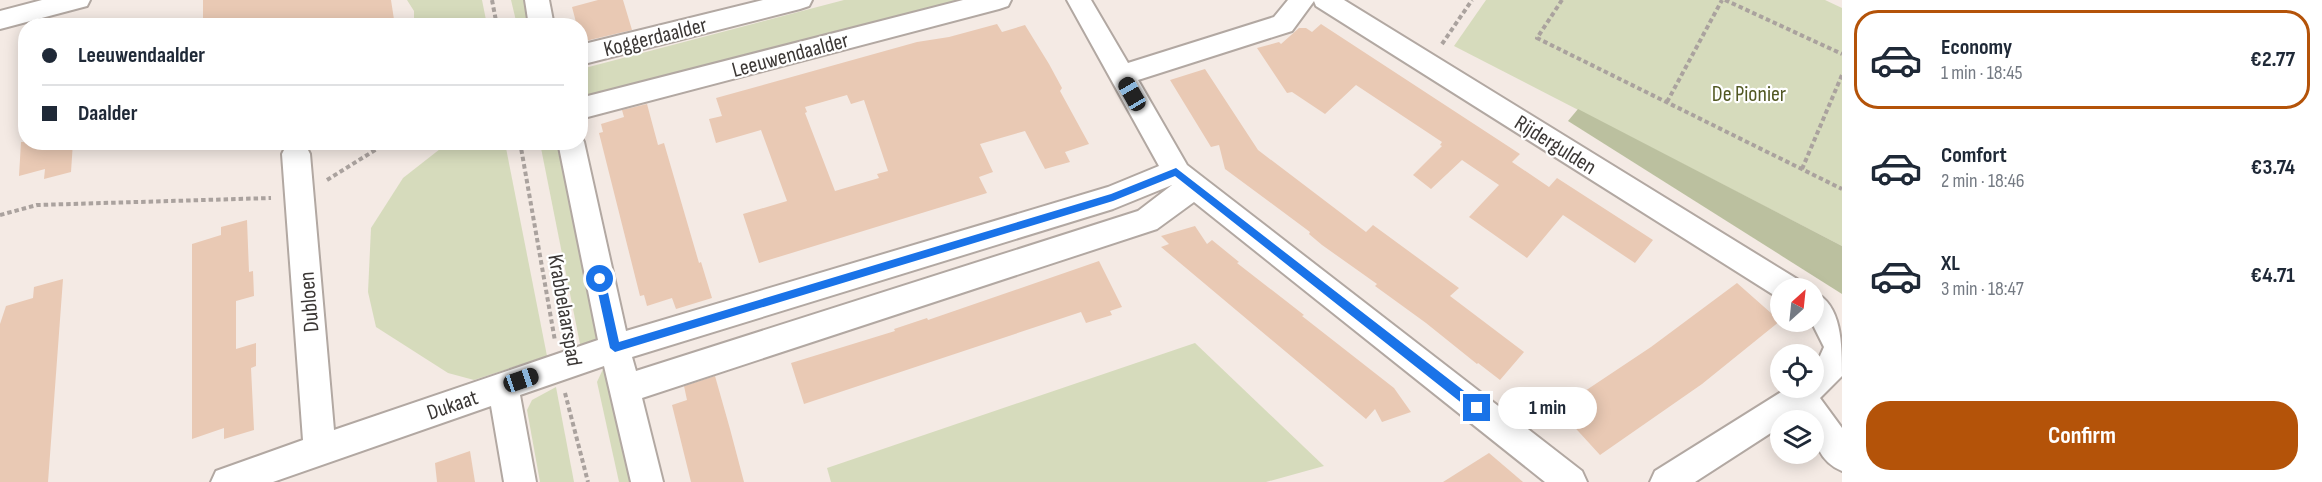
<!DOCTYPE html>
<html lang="en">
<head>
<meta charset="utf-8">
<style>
  :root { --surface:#fff; --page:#f2f2f3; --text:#1f2937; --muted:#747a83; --line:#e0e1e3; --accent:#b45309 }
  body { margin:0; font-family:"Sofia Sans Condensed",sans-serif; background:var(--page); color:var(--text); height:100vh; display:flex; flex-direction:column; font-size:22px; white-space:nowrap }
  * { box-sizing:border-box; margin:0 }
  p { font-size:20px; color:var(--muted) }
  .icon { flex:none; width:33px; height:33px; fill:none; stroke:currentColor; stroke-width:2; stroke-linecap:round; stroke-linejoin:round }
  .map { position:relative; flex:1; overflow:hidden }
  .sheet { display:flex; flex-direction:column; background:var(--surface); width:480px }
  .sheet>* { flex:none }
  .banner { position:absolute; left:18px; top:18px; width:570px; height:132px; border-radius:24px; box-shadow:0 3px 15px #0003; display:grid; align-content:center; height:132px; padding:0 24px; background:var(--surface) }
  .needle { width:39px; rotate:27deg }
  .fabs { position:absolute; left:1770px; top:278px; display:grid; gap:12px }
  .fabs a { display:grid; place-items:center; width:54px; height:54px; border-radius:50%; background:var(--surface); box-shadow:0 3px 15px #0003; font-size:30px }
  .end { position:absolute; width:27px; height:27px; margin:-14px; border:8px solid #1a73e8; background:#fff; box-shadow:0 0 0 3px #fff }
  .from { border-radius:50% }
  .bubble { position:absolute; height:42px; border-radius:21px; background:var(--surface); box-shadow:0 3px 15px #0003; font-size:20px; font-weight:700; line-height:42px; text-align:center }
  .car { position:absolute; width:18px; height:36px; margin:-18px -9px; border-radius:8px; box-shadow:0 0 4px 2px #0007; background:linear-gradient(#222 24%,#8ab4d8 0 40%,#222 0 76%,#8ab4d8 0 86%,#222 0) }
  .banner b { display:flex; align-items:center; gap:21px; height:57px; font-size:22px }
  .banner b+b { border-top:2px solid var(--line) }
  .banner i { width:15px; height:15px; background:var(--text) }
  ul { padding:10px 0 0; list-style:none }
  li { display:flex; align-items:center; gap:18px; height:99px; margin:0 12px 9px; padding:0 12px; border:3px solid transparent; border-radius:24px }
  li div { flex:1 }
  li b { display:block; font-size:22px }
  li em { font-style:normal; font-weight:700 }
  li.selected { border-color:var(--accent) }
  li>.icon { width:54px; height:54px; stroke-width:1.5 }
  .button { display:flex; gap:12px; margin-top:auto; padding:12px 24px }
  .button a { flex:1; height:69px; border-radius:24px; background:var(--accent); color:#fff; font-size:24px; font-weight:700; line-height:69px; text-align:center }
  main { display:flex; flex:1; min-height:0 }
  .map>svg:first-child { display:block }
  .green { fill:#d6dbbc }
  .forest { fill:#bbc09f }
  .building { fill:#e9c9b4; fill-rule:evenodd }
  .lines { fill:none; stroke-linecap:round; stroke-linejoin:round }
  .street-casing { stroke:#b2a8a2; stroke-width:4 }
  .path { stroke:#aaa29e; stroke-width:4; stroke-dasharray:4.5 3; stroke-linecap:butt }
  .street { fill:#fff; fill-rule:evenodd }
  .route { fill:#1a73e8 }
  .labels { text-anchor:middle; stroke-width:4.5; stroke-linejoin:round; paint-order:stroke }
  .street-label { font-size:22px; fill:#3b3735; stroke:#fff }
  .park-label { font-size:22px; fill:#525823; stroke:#fff }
</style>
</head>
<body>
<main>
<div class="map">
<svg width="1842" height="482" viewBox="0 0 1842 482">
  <rect width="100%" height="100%" fill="#f4eae4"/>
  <g class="green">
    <polygon points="407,0 482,0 487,25 414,25 414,11"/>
    <polygon points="511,0 533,0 539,25 517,25"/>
    <polygon points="844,0 966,0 581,105 581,69"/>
    <polygon points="1486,0 1825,0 1842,8 1842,246 1454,46"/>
    <polygon points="458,143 505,143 547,356 474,380 448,373 376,327 368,292 371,228 403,178 440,149"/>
    <polygon points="540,143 562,143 604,336 581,349"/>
    <polygon points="1195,343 1324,466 1266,482 831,482 827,468"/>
    <polygon points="603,369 614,375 638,482 619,482 597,382"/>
    <polygon points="556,387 574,482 540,482 527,410 532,400"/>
  </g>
  <polygon class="forest" points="1578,109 1842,246 1842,294 1568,121"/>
  <g class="building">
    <polygon points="203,0 391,0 395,26 203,26"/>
    <polygon points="598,0 623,0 632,30 581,42 580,26 577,26 572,7"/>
    <path d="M997,24L1002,32L1025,25L1049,64L1062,88L1060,91L1089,144L1065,152L1070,162L1045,169L1025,131L980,144L993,172L979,177L987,193L759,263L743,214L787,201L761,130L716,143L709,119L722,116L716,98L917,42L949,37ZM847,95L851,104L864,100L888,171L877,174L879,178L835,191L805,113L807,112L805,107Z"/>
    <polygon points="1321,24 1520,154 1512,162 1549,187 1557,178 1653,240 1635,263 1563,215 1527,258 1469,217 1499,185 1462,160 1431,189 1413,175 1442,146 1440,145 1442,142 1356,85 1325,114 1292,92 1287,93 1257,48 1279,42 1281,44 1299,28 1306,28 1312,32"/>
    <polygon points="1205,69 1258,150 1366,232 1373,225 1459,288 1450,296 1524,352 1500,380 1478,363 1477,364 1426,323 1375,286 1377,284 1322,245 1309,234 1310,232 1225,169 1219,145 1211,147 1170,80"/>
    <polygon points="647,104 658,145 664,143 699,263 701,262 712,298 676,309 672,298 647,306 644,295 640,296 599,133 603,132 601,124 624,117 622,110"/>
    <polygon points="21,142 73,142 71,172 44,179 45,169 19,176"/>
    <polygon points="247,220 249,272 253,271 254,296 236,301 236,349 256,343 256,366 251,368 254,430 224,439 224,428 192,439 192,244 221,235 221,227"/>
    <polygon points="1195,226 1207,244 1212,240 1239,262 1237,263 1304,315 1302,316 1394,388 1411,412 1382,422 1375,409 1366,419 1161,247 1169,244 1161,236"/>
    <polygon points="1099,261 1122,307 1110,311 1112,315 1086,323 1081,312 804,404 791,363 895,331 894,329 927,318 928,320"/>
    <polygon points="63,279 48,482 0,482 0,324 6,306 33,298 34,287"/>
    <polygon points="1737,283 1780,321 1702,384 1600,455 1558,409 1651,347"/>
    <polygon points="715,376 730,429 744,482 691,482 672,405 687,400 684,386"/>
    <polygon points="470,451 475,482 437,482 435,463"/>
    <polygon points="1489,453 1523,482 1443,482"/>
  </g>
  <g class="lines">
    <g class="street-casing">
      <g id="street">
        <polygon points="42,0 90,0 87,6 0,29 0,11"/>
        <polygon points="525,0 549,0 554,26 529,26"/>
        <polygon points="763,0 812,0 809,6 800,9 580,65 580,45"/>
        <polygon points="963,0 1011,0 1008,6 999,9 580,119 580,98"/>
        <path d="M1067,0H1091L1128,63L1274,17L1288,0H1344L1797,279L1802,288H1780V299L1777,297L1316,6L1314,1L1292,31L1138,80L1187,165L1582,471L1587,482H1545L1194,202L1157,229L642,398L663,482H631L604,366L520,395L536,482H504L491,406L273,482H211L216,471L303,440L282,154L286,146L296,143L306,146L310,154L334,430L598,340L558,142H580V134L584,142L626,331L1108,187L1159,166ZM1172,185L1138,211L636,371L632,357L1113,209Z"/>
        <path d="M1814,292C1842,305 1842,344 1842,376L1820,398L1842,428V471C1819,461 1814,443 1814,420H1799L1797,417L1792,420H1780V427L1695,482H1650L1655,471L1789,387H1814V363L1820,356L1824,347L1811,321H1814Z"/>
      </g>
    </g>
    <g class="path">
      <polyline points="492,0 497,26"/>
      <polyline points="1562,0 1537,38 1842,189"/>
      <polyline points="1725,0 1842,54"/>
      <polyline points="1442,44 1472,0"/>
      <polyline points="1667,102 1722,0"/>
      <polyline points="520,142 555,341"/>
      <polyline points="1802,169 1842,75"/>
      <polyline points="327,180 388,142"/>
      <polyline points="0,215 37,205 271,198"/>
      <polyline points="565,393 588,482"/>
    </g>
    <use href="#street" class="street"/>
  </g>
  <polygon class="route" points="1176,168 1481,404 1481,412 1473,412 1175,176 1113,201 615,352 610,348 595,279 600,275 605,279 619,342 1111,194"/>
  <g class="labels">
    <g class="street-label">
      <text transform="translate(655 36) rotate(-14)" y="8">Koggerdaalder</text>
      <text transform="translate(790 54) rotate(-15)" y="8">Leeuwendaalder</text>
      <text transform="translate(1556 144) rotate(32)" y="8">Rijdergulden</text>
      <text transform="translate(308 302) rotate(-95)" y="8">Dubloen</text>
      <text transform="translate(566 310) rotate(80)" y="8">Krabbelaarspad</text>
      <text transform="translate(452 404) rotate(-19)" y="8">Dukaat</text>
    </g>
    <g class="park-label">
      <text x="1749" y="101">De Pionier</text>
    </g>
  </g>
</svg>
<div class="fabs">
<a><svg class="needle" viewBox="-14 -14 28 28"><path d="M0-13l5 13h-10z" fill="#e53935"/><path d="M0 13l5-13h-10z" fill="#747a83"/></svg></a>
<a><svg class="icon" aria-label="locate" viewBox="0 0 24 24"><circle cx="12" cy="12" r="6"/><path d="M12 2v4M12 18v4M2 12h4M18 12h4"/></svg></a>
<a><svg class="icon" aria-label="layers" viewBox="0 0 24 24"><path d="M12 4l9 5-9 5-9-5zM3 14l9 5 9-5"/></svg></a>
</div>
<i class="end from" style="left:600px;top:279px"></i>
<i class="end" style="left:1477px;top:408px"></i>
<div class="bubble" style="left:1498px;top:387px;width:99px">1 min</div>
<i class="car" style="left:1132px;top:94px;rotate:330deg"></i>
<i class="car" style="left:521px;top:380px;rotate:71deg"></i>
<div class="banner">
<b><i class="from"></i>Leeuwendaalder</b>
<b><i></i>Daalder</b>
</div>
</div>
<section class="sheet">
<ul>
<li class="selected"><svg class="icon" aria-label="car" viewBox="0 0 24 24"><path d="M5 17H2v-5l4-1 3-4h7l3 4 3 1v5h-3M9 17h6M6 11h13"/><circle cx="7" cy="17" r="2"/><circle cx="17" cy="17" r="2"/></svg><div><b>Economy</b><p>1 min · 18:45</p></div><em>€2.77</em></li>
<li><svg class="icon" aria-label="car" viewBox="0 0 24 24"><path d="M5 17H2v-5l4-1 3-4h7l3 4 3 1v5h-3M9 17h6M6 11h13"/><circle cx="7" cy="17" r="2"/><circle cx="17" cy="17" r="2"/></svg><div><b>Comfort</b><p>2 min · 18:46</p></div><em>€3.74</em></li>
<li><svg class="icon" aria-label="car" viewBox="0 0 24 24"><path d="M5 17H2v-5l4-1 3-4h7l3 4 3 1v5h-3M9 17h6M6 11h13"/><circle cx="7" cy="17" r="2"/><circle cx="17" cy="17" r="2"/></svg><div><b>XL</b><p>3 min · 18:47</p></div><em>€4.71</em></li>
</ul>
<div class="button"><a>Confirm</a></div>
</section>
</main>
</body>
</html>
